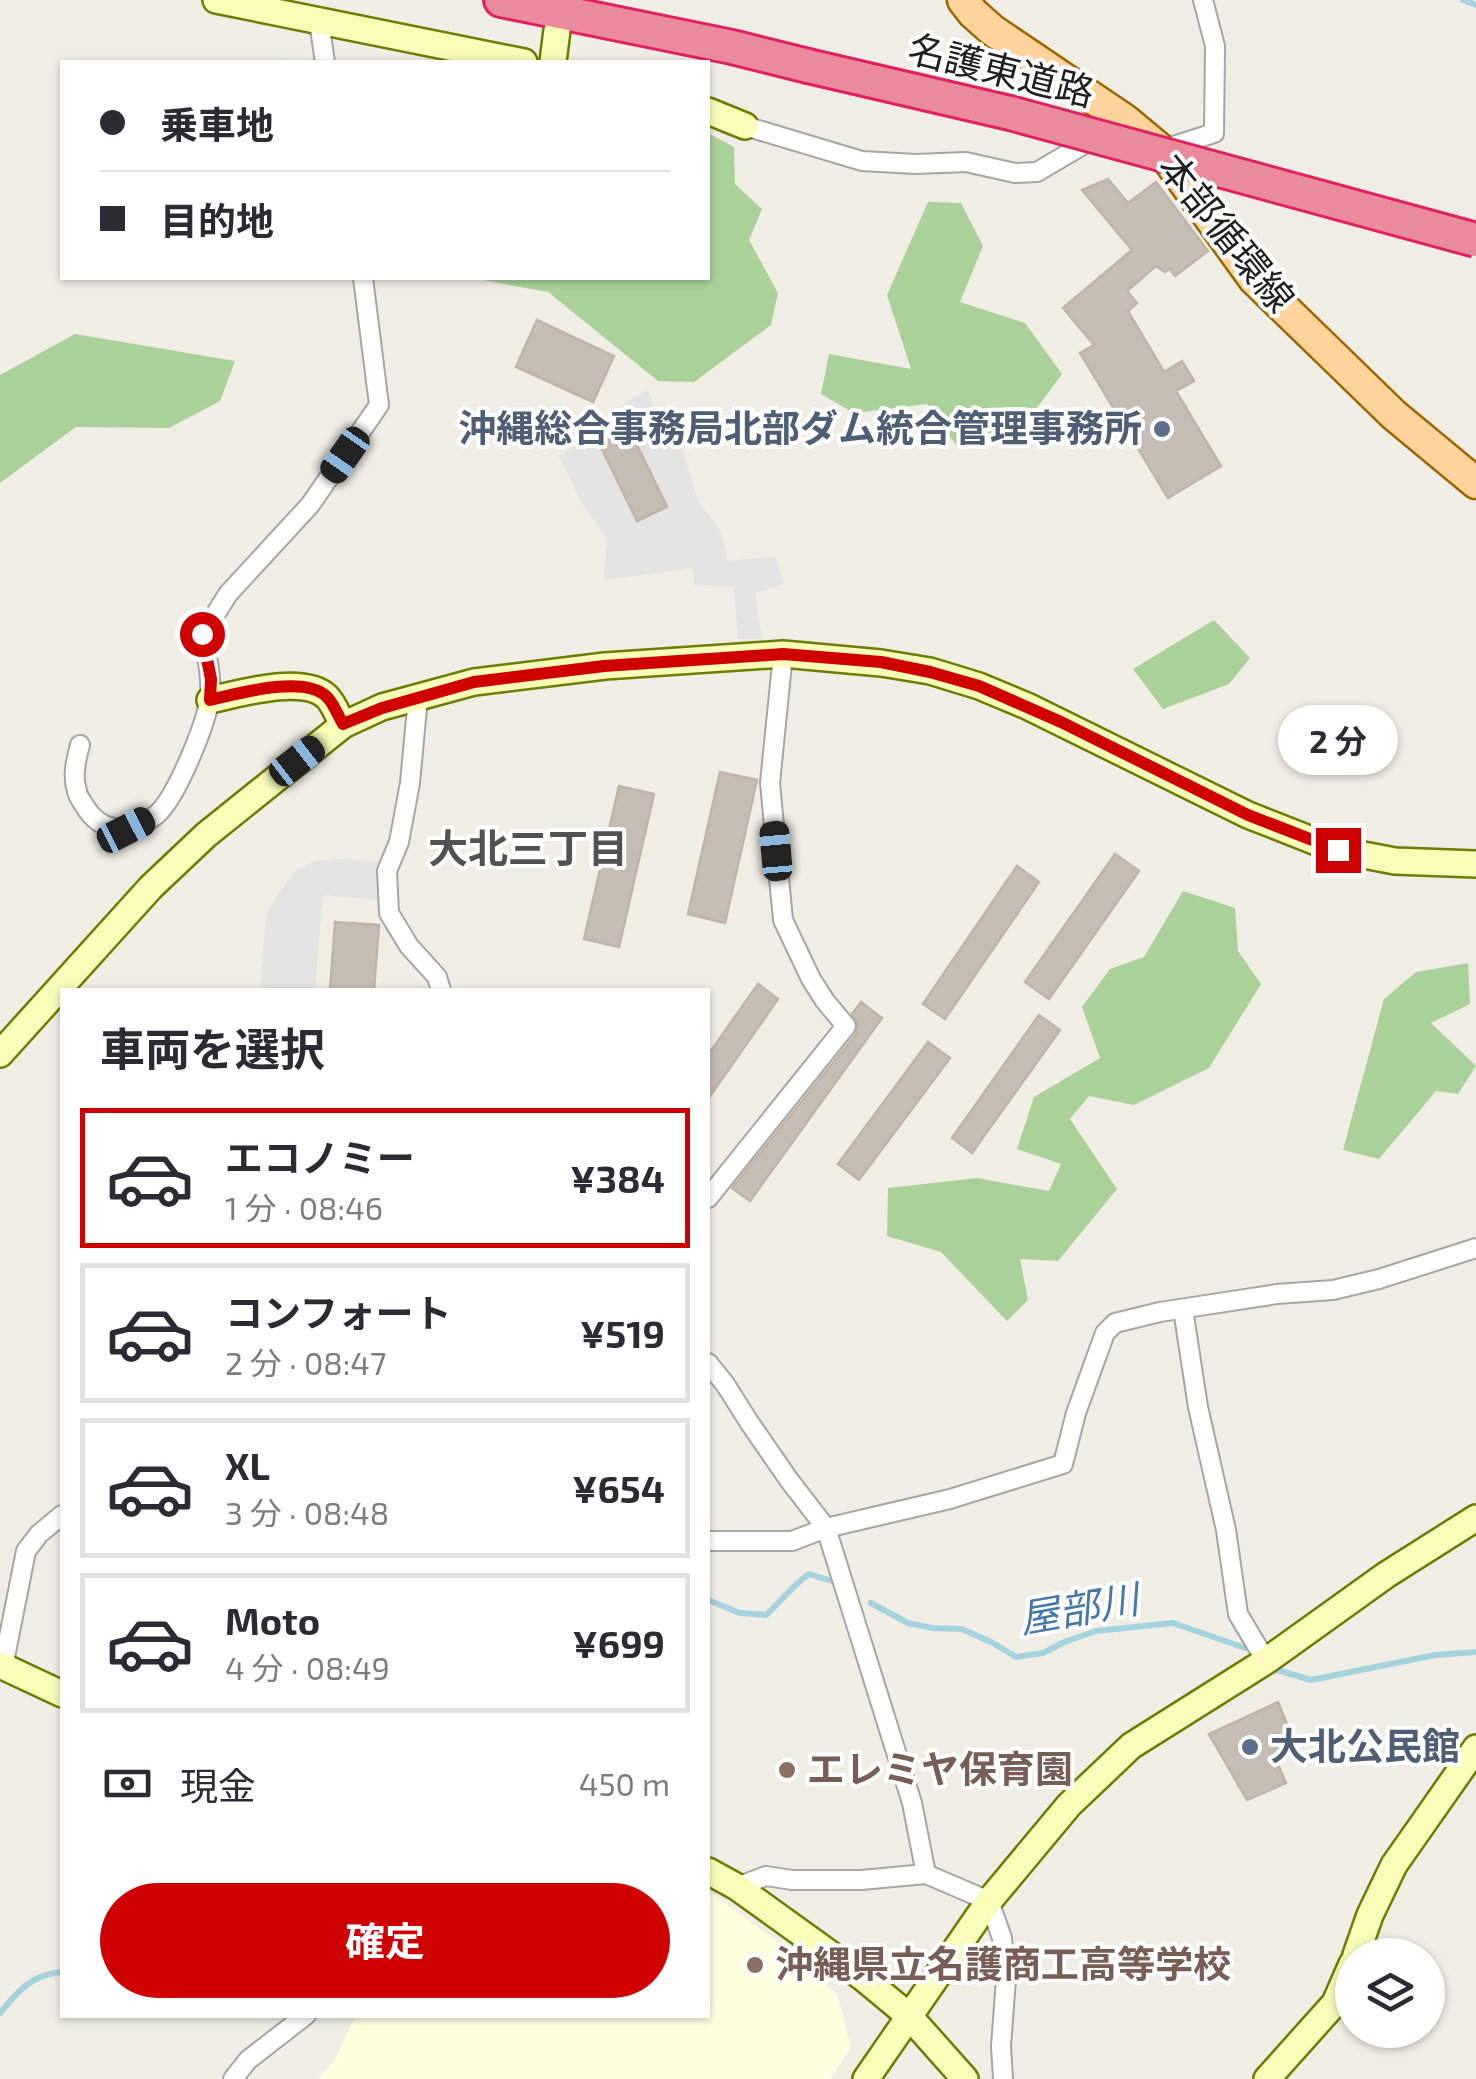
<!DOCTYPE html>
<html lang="ja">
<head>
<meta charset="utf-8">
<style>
  :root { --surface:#fff; --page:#f2f2f3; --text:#2b2b33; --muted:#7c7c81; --line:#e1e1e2; --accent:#cf0100 }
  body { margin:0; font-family:"Exo 2","Noto Sans JP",sans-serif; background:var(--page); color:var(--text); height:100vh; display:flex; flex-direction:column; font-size:38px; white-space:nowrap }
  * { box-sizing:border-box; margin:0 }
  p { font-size:32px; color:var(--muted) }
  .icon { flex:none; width:55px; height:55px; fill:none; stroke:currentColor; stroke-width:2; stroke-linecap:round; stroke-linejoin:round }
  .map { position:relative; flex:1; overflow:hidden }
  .side { position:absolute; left:60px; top:988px; width:650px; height:1030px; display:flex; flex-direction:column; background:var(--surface); border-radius:0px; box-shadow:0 2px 8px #0004 }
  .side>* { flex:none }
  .banner { position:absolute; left:60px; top:60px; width:650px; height:220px; border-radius:0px; box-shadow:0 2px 8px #0004; display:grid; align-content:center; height:220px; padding:0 40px; background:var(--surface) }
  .controls { position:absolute; left:1335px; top:1938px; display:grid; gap:20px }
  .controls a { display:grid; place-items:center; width:110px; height:110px; border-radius:50%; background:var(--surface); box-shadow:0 2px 8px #0004; font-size:50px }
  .end { position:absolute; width:45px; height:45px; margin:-22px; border:12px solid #cf0100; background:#fff; box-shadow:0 0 0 5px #fff }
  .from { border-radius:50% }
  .bubble { position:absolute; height:70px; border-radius:35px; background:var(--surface); box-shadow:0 2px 8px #0004; font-size:32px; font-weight:700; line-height:70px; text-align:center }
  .car { position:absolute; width:30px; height:60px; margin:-30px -15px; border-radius:12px; box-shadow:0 0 8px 2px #0007; background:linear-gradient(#222 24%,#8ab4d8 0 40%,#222 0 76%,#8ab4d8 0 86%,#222 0) }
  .banner b { display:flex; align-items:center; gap:35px; height:95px; font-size:38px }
  .banner b+b { border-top:2px solid var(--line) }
  .banner i { width:25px; height:25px; background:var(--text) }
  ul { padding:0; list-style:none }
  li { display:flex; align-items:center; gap:30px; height:140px; margin:0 20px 15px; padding:0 20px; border:5px solid var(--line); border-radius:0px }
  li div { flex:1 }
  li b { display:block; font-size:38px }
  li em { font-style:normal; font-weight:700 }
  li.active { border-color:var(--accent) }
  li>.icon { width:90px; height:90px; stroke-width:1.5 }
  h2 { padding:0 40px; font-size:45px; line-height:120px }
  .pay { display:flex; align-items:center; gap:25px; height:110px; padding:0 40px; font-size:38px }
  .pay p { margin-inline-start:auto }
  .cta { display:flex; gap:20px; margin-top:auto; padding:20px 40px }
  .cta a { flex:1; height:115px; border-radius:60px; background:var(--accent); color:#fff; font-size:40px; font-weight:700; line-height:115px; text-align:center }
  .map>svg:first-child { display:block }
  .education { fill:#ffffe0 }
  .forest { fill:#a9d199 }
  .parking { fill:#e3e3e3 }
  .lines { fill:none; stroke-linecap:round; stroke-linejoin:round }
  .stream { stroke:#a5d2df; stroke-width:6 }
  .building { fill:#c5bcb4; stroke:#c3b3a7; stroke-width:2.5 }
  .street-casing { stroke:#a6a6a6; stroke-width:22 }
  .secondary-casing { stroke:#6e7c01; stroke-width:30 }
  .primary-casing { stroke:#9b6800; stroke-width:35 }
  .highway-casing { stroke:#e12061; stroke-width:38 }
  .street { stroke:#fff; stroke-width:18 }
  .secondary { stroke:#f8fcb8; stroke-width:25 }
  .primary { stroke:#ffd49c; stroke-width:30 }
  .highway { stroke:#ea8b9c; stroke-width:32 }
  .highway-bridge-casing { stroke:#e12061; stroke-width:38; stroke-linecap:butt }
  .highway-bridge { stroke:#ea8b9c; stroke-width:32 }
  .route { stroke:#cf0100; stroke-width:12 }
  .service-dot { fill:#5c6f8a; stroke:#fff; stroke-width:4 }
  .education-dot { fill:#8d6e63; stroke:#fff; stroke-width:4 }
  .labels { text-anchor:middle; stroke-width:8; stroke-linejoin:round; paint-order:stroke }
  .street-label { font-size:38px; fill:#1f1f1f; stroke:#fff }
  .service-label { font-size:38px; font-weight:bold; fill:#4e5e75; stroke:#fff; text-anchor:end }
  .education-label { font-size:38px; font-weight:bold; fill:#785e54; stroke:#fff; text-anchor:start }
  .neighbourhood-label { font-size:40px; font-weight:bold; fill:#525252; stroke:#fff }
  .water-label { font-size:40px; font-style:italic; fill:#4578ab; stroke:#fff }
</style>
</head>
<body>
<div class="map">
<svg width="1476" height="2079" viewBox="0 0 1476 2079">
  <rect width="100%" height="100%" fill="#f0ede5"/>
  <polygon class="education" points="708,1891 770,1936 837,1994 851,2048 830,2079 318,2079 336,2058 356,2015 708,2015"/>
  <g class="forest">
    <polygon points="708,133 734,147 735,184 762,209 749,240 778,293 771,325 694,382 658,381 548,292 472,278 708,278"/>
    <polygon points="928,202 961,203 983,246 960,302 1025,323 1062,374 1030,417 959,449 927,404 854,413 821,394 829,354 911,369 887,295"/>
    <polygon points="75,334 235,361 220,401 169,428 76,427 0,483 0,375"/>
    <polygon points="1214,620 1250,658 1229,684 1163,709 1133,669"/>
    <polygon points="1183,891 1235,908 1238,951 1261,984 1209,1068 1134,1105 1089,1096 1070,1119 1117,1189 1058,1261 1020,1259 1028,1300 1007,1321 941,1252 887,1236 888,1188 977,1178 1049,1191 1061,1164 1017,1149 1034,1097 1100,1058 1082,1007 1110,969 1144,957"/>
    <polygon points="1468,963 1470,1004 1431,1023 1476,1066 1458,1094 1436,1091 1379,1159 1343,1150 1384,999 1416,972"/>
  </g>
  <g class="parking">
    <polygon points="647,390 660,419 679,437 698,501 720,530 728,561 775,556 784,584 755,593 762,639 738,639 734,587 694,585 693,568 604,580 607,539 581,502 559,456 595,433 637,521 666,507 624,419 621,406"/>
    <polygon points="344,859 385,863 378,900 323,895 315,990 260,990 266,915 280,891 297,870 315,861"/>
  </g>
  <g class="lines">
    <g class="stream">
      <polyline points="1463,0 1476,5"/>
      <path d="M708,1600L740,1613L766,1615C781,1601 792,1586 809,1574L832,1581"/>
      <polyline points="871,1603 908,1623 932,1628 962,1629 993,1643 1016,1657 1043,1653 1067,1641 1096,1631 1173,1623 1245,1648"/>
      <polyline points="1277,1670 1311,1680 1435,1655 1476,1652"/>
      <path d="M0,2013C18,1991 32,1974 62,1972"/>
    </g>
  </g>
  <g class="building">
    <polygon points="1108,179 1128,203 1156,182 1208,251 1175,276 1170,269 1165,272 1156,266 1127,291 1137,303 1128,311 1164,372 1182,361 1194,381 1176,391 1221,466 1168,498 1080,353 1094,345 1063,308 1132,250 1082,190"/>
    <polygon points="537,320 614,356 593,402 516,367"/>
    <polygon points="624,418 667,507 637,521 594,433"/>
    <polygon points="720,772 757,780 725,923 688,914"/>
    <polygon points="619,786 654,794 619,947 584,939"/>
    <polygon points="1115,854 1139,871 1049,999 1025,982"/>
    <polygon points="1017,866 1039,882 945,1019 923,1004"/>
    <polygon points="335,922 379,925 374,990 330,990"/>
    <polygon points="758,984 778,999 708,1099 708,1055"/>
    <polygon points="861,1002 882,1018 750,1201 732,1188 856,1034 858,1024 852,1014"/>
    <polygon points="1039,1015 1060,1030 972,1153 952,1138"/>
    <polygon points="928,1042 950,1058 859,1180 838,1164"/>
    <polygon points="1278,1702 1291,1734 1280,1740 1287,1755 1277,1762 1286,1783 1247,1800 1209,1734"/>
  </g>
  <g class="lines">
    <g class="street-casing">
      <g id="street">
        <polyline points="319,22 325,62"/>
        <polyline points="745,126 862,161 916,164 966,162 1015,173 1037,172 1098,136"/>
        <polyline points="1161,150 1214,133 1215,46 1203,0"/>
        <polyline points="418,697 410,783 399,842 387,871 389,913 409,946 437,977 441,990"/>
        <path d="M80,745C76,760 72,776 77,791C77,794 82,802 84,805C101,834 130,835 156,815C176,799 207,722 210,696C212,675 206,654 203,634L228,594L310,505L379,405L363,278"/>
        <polyline points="708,1198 846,1026 825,1001 811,979 783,920 770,783 783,654"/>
        <polyline points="1183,1309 1198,1407 1226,1530 1238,1614 1266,1661"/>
        <polyline points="708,1363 725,1384 749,1422 789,1480 826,1528 912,1803 926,1874"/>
        <polyline points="708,1541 792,1541 826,1528 950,1499 1063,1464 1076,1413 1105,1333 1115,1323 1160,1312 1277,1294 1333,1290 1379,1279 1476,1248"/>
        <polyline points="3,1667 26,1551 39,1534 62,1515"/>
        <polyline points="737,1887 766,1876 792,1880 861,1880 926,1874 989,1901 1002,1938 1006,1979 1001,2046 1003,2079"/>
        <polyline points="233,2079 248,2060 306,2015"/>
      </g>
    </g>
    <g class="secondary-casing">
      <g id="secondary">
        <polyline points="216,0 524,62"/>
        <polyline points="553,62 557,30"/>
        <polyline points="708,111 745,126"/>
        <path d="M210,700C238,694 304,674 327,697C334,704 338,716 343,725"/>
        <polyline points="0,1054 151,887 206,835 343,725 382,707 474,682 605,666 783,654 881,663 930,671 979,686 1027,706 1248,815 1337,850 1395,861 1476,864"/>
        <polyline points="0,1665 62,1694"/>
        <polyline points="708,1871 737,1887 862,1977 909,2016 965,2079"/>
        <polyline points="1356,1955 1370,1915 1394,1865 1476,1748"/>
        <polyline points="866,2079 989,1901 1069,1805 1131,1746 1266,1661 1386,1575 1476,1518"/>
        <polyline points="1267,2079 1335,2003 1352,1964"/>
      </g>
    </g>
    <g class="primary-casing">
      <polyline id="primary" points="963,0 973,13 992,30 1125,120 1161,150 1254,279 1394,415 1476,483"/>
    </g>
    <g class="highway-casing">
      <polyline id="highway" points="501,0 732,47 808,66"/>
    </g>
    <use href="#street" class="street"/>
    <use href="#secondary" class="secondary"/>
    <use href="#primary" class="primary"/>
    <use href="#highway" class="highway"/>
    <g class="highway-bridge-casing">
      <polyline id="highway-bridge" points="808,66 1010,113 1476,240"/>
    </g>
    <use href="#highway-bridge" class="highway-bridge"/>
  </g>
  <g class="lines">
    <path class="route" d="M202,634L211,679L210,700C237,694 305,674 327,697C334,704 338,716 343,724L382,708L474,682L604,666L783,654L881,662L930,672L979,686L1061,722L1248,815L1338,850"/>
  </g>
  <g class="service-dot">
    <circle cx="1162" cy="429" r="10"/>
    <circle cx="1250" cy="1747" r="10"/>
  </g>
  <g class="education-dot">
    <circle cx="787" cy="1770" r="10"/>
    <circle cx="755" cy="1965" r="10"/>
  </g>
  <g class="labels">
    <g class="street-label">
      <text transform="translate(1001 71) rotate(14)" y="13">名護東道路</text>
      <text transform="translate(1226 233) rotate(51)" y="13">本部循環線</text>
    </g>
    <g class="service-label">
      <text x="1142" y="442">沖縄総合事務局北部ダム統合管理事務所</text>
      <text x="1270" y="1760" text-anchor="start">大北公民館</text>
    </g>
    <g class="education-label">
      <text x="807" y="1783">エレミヤ保育園</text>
      <text x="775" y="1978">沖縄県立名護商工高等学校</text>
    </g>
    <g class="neighbourhood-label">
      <text x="528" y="863">大北三丁目</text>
    </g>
    <g class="water-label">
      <text transform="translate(1079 1609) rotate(-10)" y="14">屋部川</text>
    </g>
  </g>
</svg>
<div class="controls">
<a><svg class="icon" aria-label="layers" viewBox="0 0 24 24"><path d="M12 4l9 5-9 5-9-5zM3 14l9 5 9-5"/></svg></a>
</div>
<i class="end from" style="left:202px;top:634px"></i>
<i class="end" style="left:1338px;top:850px"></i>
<div class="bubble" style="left:1278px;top:705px;width:120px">2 分</div>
<i class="car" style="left:345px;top:455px;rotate:215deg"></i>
<i class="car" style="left:297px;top:761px;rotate:52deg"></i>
<i class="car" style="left:126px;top:830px;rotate:63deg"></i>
<i class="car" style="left:776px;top:851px;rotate:355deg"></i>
<div class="banner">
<b><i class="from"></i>乗車地</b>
<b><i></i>目的地</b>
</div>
<section class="side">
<h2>車両を選択</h2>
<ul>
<li class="active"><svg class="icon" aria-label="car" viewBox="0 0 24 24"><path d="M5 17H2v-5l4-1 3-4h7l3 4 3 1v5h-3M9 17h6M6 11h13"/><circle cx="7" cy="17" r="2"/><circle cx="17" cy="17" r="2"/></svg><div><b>エコノミー</b><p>1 分 · 08:46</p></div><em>¥384</em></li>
<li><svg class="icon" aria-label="car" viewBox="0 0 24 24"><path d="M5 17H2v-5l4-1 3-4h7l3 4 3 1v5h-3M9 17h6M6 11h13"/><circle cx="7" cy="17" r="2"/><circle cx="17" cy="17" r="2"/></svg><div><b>コンフォート</b><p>2 分 · 08:47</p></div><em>¥519</em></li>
<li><svg class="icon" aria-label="car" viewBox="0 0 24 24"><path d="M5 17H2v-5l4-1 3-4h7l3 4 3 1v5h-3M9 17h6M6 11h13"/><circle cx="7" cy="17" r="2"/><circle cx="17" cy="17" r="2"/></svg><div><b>XL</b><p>3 分 · 08:48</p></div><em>¥654</em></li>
<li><svg class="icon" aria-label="car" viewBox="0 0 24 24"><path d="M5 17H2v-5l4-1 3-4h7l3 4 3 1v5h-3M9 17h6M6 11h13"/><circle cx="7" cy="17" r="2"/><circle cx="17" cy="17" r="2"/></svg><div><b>Moto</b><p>4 分 · 08:49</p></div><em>¥699</em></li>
</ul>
<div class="pay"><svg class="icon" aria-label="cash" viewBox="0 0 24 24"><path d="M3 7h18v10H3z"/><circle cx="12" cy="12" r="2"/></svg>現金<p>450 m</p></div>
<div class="cta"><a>確定</a></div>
</section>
</div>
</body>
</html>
